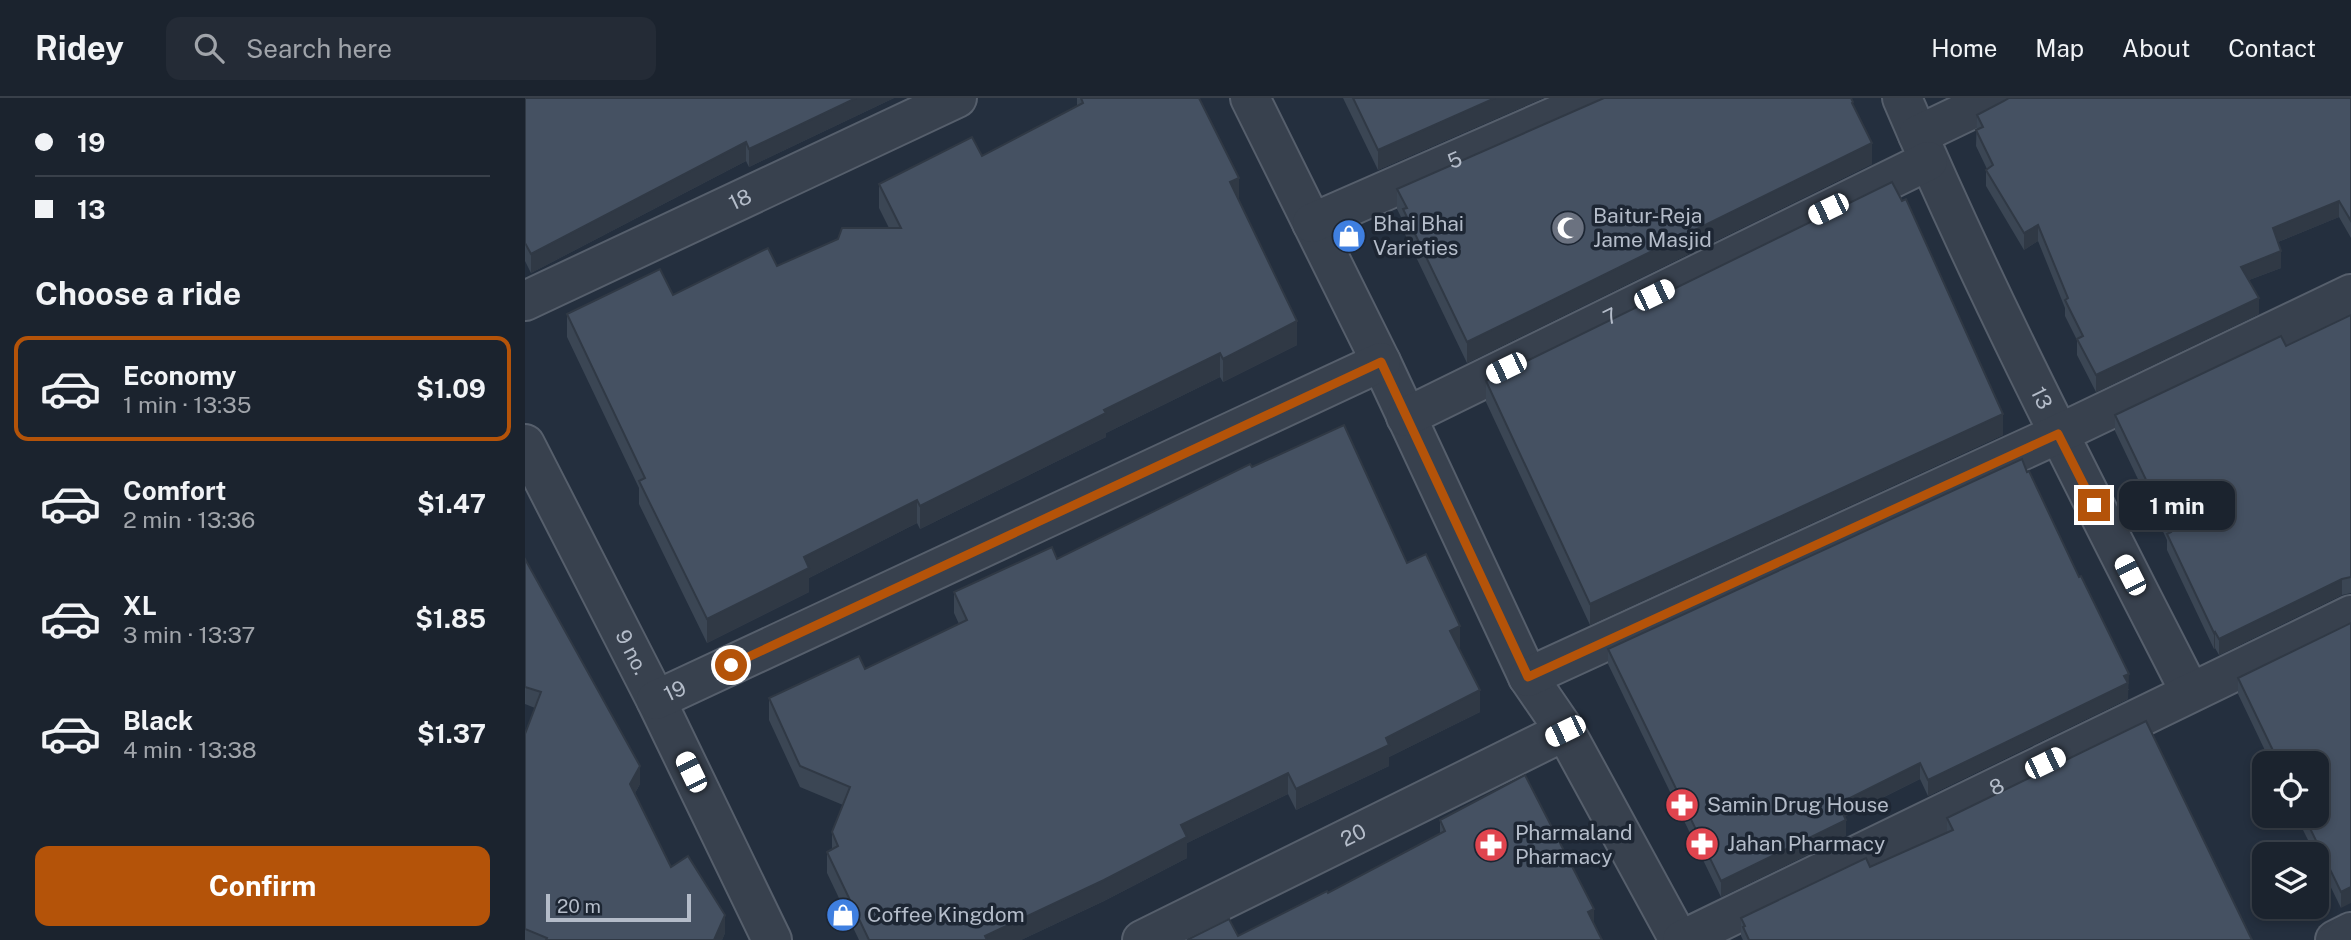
<!DOCTYPE html>
<html lang="en">
<head>
<meta charset="utf-8">
<style>
  :root { --surface:#1b232e; --page:#242b36; --text:#f1f3f6; --muted:#a0a4aa; --line:#39404a; --accent:#b45309 }
  body { margin:0; font-family:"Public Sans",sans-serif; background:var(--page); color:var(--text); height:100vh; display:flex; flex-direction:column; font-size:26px; white-space:nowrap }
  * { box-sizing:border-box; margin:0 }
  p { font-size:23px; color:var(--muted) }
  .icon { flex:none; width:38px; height:38px; fill:none; stroke:currentColor; stroke-width:2; stroke-linecap:round; stroke-linejoin:round }
  .map { position:relative; flex:1; overflow:hidden }
  .drawer { display:flex; flex-direction:column; background:var(--surface); width:525px }
  .drawer>* { flex:none }
  .banner { display:grid; align-content:center; height:154px; padding:0 35px; background:var(--surface) }
  .buttons { position:absolute; left:1727px; top:653px; display:grid; gap:14px }
  .buttons a { display:grid; place-items:center; width:77px; height:77px; border-radius:14px; background:var(--surface); box-shadow:0 4px 10px #0003,0 0 0 2px var(--line); font-size:35px }
  .scale { position:absolute; left:21px; bottom:18px; width:145px; box-sizing:border-box; padding-left:7px; border:4px solid #b4bcc9; border-top:0; font-size:19px; line-height:24px; white-space:nowrap; color:#b4bcc9; -webkit-text-stroke:5px #1d2633; paint-order:stroke }
  .end { position:absolute; width:32px; height:32px; margin:-16px; border:9px solid #b45309; background:#fff; box-shadow:0 0 0 4px #fff }
  .from { border-radius:50% }
  .bubble { position:absolute; height:49px; border-radius:14px; background:var(--surface); box-shadow:0 4px 10px #0003,0 0 0 2px var(--line); font-size:23px; font-weight:700; line-height:49px; text-align:center }
  .car { position:absolute; width:21px; height:42px; margin:-21px -10px; border-radius:9px; box-shadow:0 0 5px 2px #0007; background:linear-gradient(#fff 24%,#345 0 40%,#fff 0 76%,#345 0 86%,#fff 0) }
  .banner b { display:flex; align-items:center; gap:24px; height:66px; font-size:26px }
  .banner b+b { border-top:2px solid var(--line) }
  .banner i { width:18px; height:18px; background:var(--text) }
  ul { padding:0; list-style:none }
  li { display:flex; align-items:center; gap:21px; height:105px; margin:0 14px 10px; padding:0 21px; border:4px solid transparent; border-radius:14px }
  li div { flex:1 }
  li b { display:block; font-size:26px }
  li em { font-style:normal; font-weight:700 }
  li.selected { border-color:var(--accent) }
  li>.icon { width:63px; height:63px; stroke-width:1.5 }
  h2 { padding:0 35px; font-size:32px; line-height:84px }
  .cta { display:flex; gap:14px; margin-top:auto; padding:14px 35px }
  .cta a { flex:1; height:80px; border-radius:14px; background:var(--accent); color:#fff; font-size:28px; font-weight:700; line-height:80px; text-align:center }
  header { display:flex; align-items:center; gap:42px; box-sizing:border-box; height:98px; padding:0 35px; background:var(--surface); border-bottom:2px solid var(--line) }
  header strong { font-size:33px }
  nav { display:flex; gap:38px; margin-inline-start:auto; font-size:24px }
  .search { width:490px; height:63px; background:var(--page); display:flex; align-items:center; gap:18px; box-sizing:border-box; padding:0 24px; border-radius:14px; color:var(--muted); font-size:26px }
  main { display:flex; flex:1; min-height:0 }
  .map>svg:first-child { display:block }
  .lines { fill:none; stroke-linecap:round; stroke-linejoin:round }
  .minor-casing { stroke:#565f6c; stroke-width:42 }
  .minor { stroke:#38414e; stroke-width:38 }
  .wall { fill:#3b4654 }
  .shaded-wall { fill:#303945 }
  .building { fill:#455162; stroke:#303945; stroke-width:2 }
  .route { stroke:#b45309; stroke-width:9 }
  .labels { text-anchor:middle; stroke-width:7; stroke-linejoin:round; paint-order:stroke }
  .street-label { font-size:21px; fill:#b4bcc9; stroke:#1d2633 }
  .poi-label { font-size:21px; fill:#b4bcc9; stroke:#1d2633; text-anchor:start }
</style>
</head>
<body>
<header>
<strong>Ridey</strong>
<div class="search"><svg class="icon" aria-label="search" viewBox="0 0 24 24"><circle cx="10" cy="10" r="6"/><path d="M15 15l6 6"/></svg>Search here</div>
<nav><a>Home</a><a>Map</a><a>About</a><a>Contact</a></nav>
</header>
<main>
<section class="drawer">
<div class="banner">
<b><i class="from"></i>19</b>
<b><i></i>13</b>
</div>
<h2>Choose a ride</h2>
<ul>
<li class="selected"><svg class="icon" aria-label="car" viewBox="0 0 24 24"><path d="M5 17H2v-5l4-1 3-4h7l3 4 3 1v5h-3M9 17h6M6 11h13"/><circle cx="7" cy="17" r="2"/><circle cx="17" cy="17" r="2"/></svg><div><b>Economy</b><p>1 min · 13:35</p></div><em>$1.09</em></li>
<li><svg class="icon" aria-label="car" viewBox="0 0 24 24"><path d="M5 17H2v-5l4-1 3-4h7l3 4 3 1v5h-3M9 17h6M6 11h13"/><circle cx="7" cy="17" r="2"/><circle cx="17" cy="17" r="2"/></svg><div><b>Comfort</b><p>2 min · 13:36</p></div><em>$1.47</em></li>
<li><svg class="icon" aria-label="car" viewBox="0 0 24 24"><path d="M5 17H2v-5l4-1 3-4h7l3 4 3 1v5h-3M9 17h6M6 11h13"/><circle cx="7" cy="17" r="2"/><circle cx="17" cy="17" r="2"/></svg><div><b>XL</b><p>3 min · 13:37</p></div><em>$1.85</em></li>
<li><svg class="icon" aria-label="car" viewBox="0 0 24 24"><path d="M5 17H2v-5l4-1 3-4h7l3 4 3 1v5h-3M9 17h6M6 11h13"/><circle cx="7" cy="17" r="2"/><circle cx="17" cy="17" r="2"/></svg><div><b>Black</b><p>4 min · 13:38</p></div><em>$1.37</em></li>
</ul>
<div class="cta"><a>Confirm</a></div>
</section>
<div class="map">
<svg width="1826" height="842" viewBox="0 0 1826 842">
  <rect width="100%" height="100%" fill="#242f3e"/>
  <g class="lines">
    <g class="minor-casing">
      <g id="minor">
        <polyline points="725,0 856,264 1003,579 1040,633 1154,842"/>
        <path id="s1" d="M1377,0C1463,202 1565,398 1665,594"/>
        <polyline points="1393,37 1470,0"/>
        <path id="s2" d="M787,125L1072,0"/>
        <path id="s3" d="M0,203L432,0"/>
        <path id="s4" d="M881,319L1403,63"/>
        <path id="s5" d="M0,346L131,602L247,842"/>
        <polyline points="1003,579 1533,336 1826,196"/>
        <path id="s6" d="M131,602L856,264"/>
        <path id="s7" d="M617,842L1040,633"/>
        <path id="s8" d="M1157,842L1826,517"/>
        <polyline points="1810,842 1826,834"/>
      </g>
    </g>
    <use href="#minor" class="minor"/>
  </g>
  <g class="wall">
    <polygon points="0,0 369,0 224,69 221,63 6,175 0,163"/>
    <polygon points="552,0 674,0 714,103 772,247 698,284 695,279 581,335 581,339 395,431 392,425 284,480 284,494 182,545 114,406 114,390 42,239 42,216 148,197 252,168 364,130 354,110 354,86 457,58 552,8"/>
    <polygon points="818,0 1018,0 853,72"/>
    <polygon points="1826,0 1826,140 1814,119 1753,144 1756,170 1724,182 1734,216 1571,294 1552,257 1552,242 1540,218 1540,210 1513,143 1499,152 1461,88 1461,72 1462,71 1451,48 1452,17 1479,3"/>
    <polygon points="1328,9 1347,66 942,265 878,132 878,123 872,111 872,91"/>
    <polygon points="1826,217 1826,495 1817,497 1694,557 1690,550 1689,551 1642,452 1642,442 1590,333 1590,317 1761,248"/>
    <polygon points="961,283 1478,337 1065,527 961,304"/>
    <polygon points="727,369 882,465 935,549 933,550 955,614 864,659 864,668 771,712 763,696 662,745 662,760 579,803 496,842 334,842 302,775 302,754 307,752 307,734 318,707 275,689 244,622 244,600 340,571 434,526 429,515 429,494 532,461"/>
    <polygon points="0,461 115,686 110,695 146,769 200,835 197,842 0,842 0,636 10,610 0,606"/>
    <polygon points="1826,525 1816,810 1792,761 1792,756 1790,756 1771,718 1792,718 1792,665 1746,665 1713,596 1713,580"/>
    <polygon points="1083,551 1604,591 1603,592 1603,601 1403,698 1395,681 1319,719 1321,738 1196,799 1083,566"/>
    <polygon points="1422,720 1727,842 1218,842 1216,838 1216,820 1345,769 1422,734"/>
    <polygon points="915,722 1069,825 713,838 803,795 915,736"/>
  </g>
  <g class="shaded-wall">
    <polygon points="331,0 369,0 224,69 224,51"/>
    <polygon points="970,0 1018,0 853,72 853,52"/>
    <polygon points="221,44 221,63 6,175 6,156"/>
    <polygon points="1347,45 1347,66 942,265 942,244"/>
    <polygon points="714,80 714,103 705,84"/>
    <polygon points="1814,103 1814,119 1748,146 1748,130"/>
    <polygon points="1513,127 1513,143 1499,152 1499,135"/>
    <polygon points="1756,153 1756,170 1716,185 1716,169"/>
    <polygon points="1734,200 1734,216 1571,294 1571,277"/>
    <polygon points="772,223 772,247 698,284 698,261"/>
    <polygon points="695,255 695,279 581,335 581,339 395,431 395,408 579,312"/>
    <polygon points="1478,316 1478,337 1065,527 1065,506"/>
    <polygon points="392,402 392,425 284,480 284,494 182,545 182,521 279,459"/>
    <polygon points="1817,481 1817,497 1694,557 1694,541"/>
    <polygon points="935,528 935,549 925,554 925,533"/>
    <polygon points="1690,534 1690,550 1689,551 1689,535"/>
    <polygon points="1604,576 1603,601 1403,698 1403,682"/>
    <polygon points="955,592 955,614 864,659 864,668 771,712 771,691 861,640"/>
    <polygon points="1395,665 1395,681 1313,722 1313,706"/>
    <polygon points="115,668 115,686 105,704 105,686"/>
    <polygon points="763,675 763,696 662,745 662,760 579,803 496,842 460,842 460,838 656,727"/>
    <polygon points="1321,722 1321,738 1196,799 1196,783"/>
    <polygon points="1826,789 1826,805 1816,810 1816,794"/>
    <polygon points="1069,811 1069,834 1063,814"/>
    <polygon points="200,817 200,835 197,842 189,842"/>
  </g>
  <g class="building">
    <polygon points="0,0 331,0 224,51 221,44 6,156 0,145"/>
    <polygon points="556,0 674,0 714,80 705,84 772,223 698,261 695,255 579,312 581,315 395,408 392,402 279,459 284,470 182,521 114,383 120,380 42,216 135,171 148,197 243,150 252,168 313,141 317,130 376,130 354,86 447,39 457,58 558,5"/>
    <polygon points="828,0 970,0 853,52"/>
    <polygon points="1079,0 1326,0 1328,4 1327,5 1347,45 942,244 878,111 882,110 872,91"/>
    <polygon points="1484,0 1826,0 1826,123 1814,103 1748,130 1756,153 1716,169 1734,200 1571,277 1552,241 1558,238 1540,202 1543,200 1513,127 1499,135 1461,72 1468,67 1451,32 1458,29 1452,17 1479,3"/>
    <polygon points="1367,84 1377,103 1381,101 1478,316 1065,506 961,283"/>
    <polygon points="1826,217 1826,479 1817,481 1694,541 1690,534 1689,535 1642,436 1646,434 1590,317 1756,238 1761,248"/>
    <polygon points="819,327 882,465 901,456 935,528 925,533 955,592 861,640 864,647 771,691 763,675 656,727 662,739 579,782 460,838 462,842 344,842 302,754 313,748 307,734 325,689 275,668 244,600 334,558 340,571 442,522 429,494 527,449 532,461 725,366 727,369"/>
    <polygon points="1497,361 1502,374 1504,373 1554,479 1556,478 1604,576 1599,578 1603,585 1403,682 1395,665 1313,706 1321,722 1196,783 1083,551"/>
    <polygon points="0,461 115,668 105,686 146,769 163,758 200,817 189,842 21,842 22,840 0,831 0,636 16,594 0,589"/>
    <polygon points="1826,525 1826,789 1816,794 1779,718 1792,718 1792,665 1754,665 1713,580"/>
    <polygon points="1621,623 1727,842 1224,842 1218,829 1220,828 1216,820 1341,760 1345,769 1428,732 1422,720"/>
    <polygon points="1000,677 1069,811 1063,814 1077,842 662,842 704,821 713,838 802,793 803,795 920,733 915,722"/>
  </g>
  <g class="lines">
    <polyline class="route" points="206,567 856,264 1003,579 1533,336 1569,407"/>
  </g>
  <defs>
    <g id="mosque-disc" transform="scale(1.75)"><circle r="9.5" fill="#6b7280" stroke="#1d2633"/><path d="M3.5-4.9A6 6 0 1 0 3.5 4.9A5 5 0 1 1 3.5-4.9Z" fill="#fff"/></g>
    <g id="shop-disc" transform="scale(1.75)"><circle r="9.5" fill="#3f7fe0" stroke="#1d2633"/><path d="M-5-2.5h2.3a2.7 3.5 0 0 1 5.4 0H5L5.5 6h-11ZM-1.5-2.5h3a1.5 2.3 0 0 0-3 0Z" fill="#fff"/></g>
    <g id="pharmacy-disc" transform="scale(1.75)"><circle r="9.5" fill="#e0444e" stroke="#1d2633"/><path d="M-2-6h4v4h4v4h-4v4h-4v-4h-4v-4h4Z" fill="#fff"/></g>
  </defs>
  <g fill-rule="evenodd">
    <use href="#mosque-disc" x="1043" y="130"/>
    <use href="#shop-disc" x="824" y="138"/>
    <use href="#pharmacy-disc" x="1157" y="707"/>
    <use href="#pharmacy-disc" x="1177" y="746"/>
    <use href="#pharmacy-disc" x="966" y="747"/>
    <use href="#shop-disc" x="318" y="817"/>
  </g>
  <g class="labels">
    <g class="street-label">
      <text dy="7" stroke="none"><textPath href="#s2" startOffset="156">5</textPath></text>
      <text dy="7" stroke="none"><textPath href="#s3" startOffset="238">18</textPath></text>
      <text dy="7" stroke="none"><textPath href="#s4" startOffset="228">7</textPath></text>
      <text dy="7" stroke="none"><textPath href="#s1" startOffset="331">13</textPath></text>
      <text dy="7" stroke="none"><textPath href="#s5" startOffset="234">9 no.</textPath></text>
      <text dy="7" stroke="none"><textPath href="#s6" startOffset="21">19</textPath></text>
      <text dy="7" stroke="none"><textPath href="#s8" startOffset="350">8</textPath></text>
      <text dy="7" stroke="none"><textPath href="#s7" startOffset="236">20</textPath></text>
    </g>
    <g class="poi-label">
      <text x="1068" y="125">Baitur-Reja<tspan x="1068" dy="24">Jame Masjid</tspan></text>
      <text x="848" y="133">Bhai Bhai<tspan x="848" dy="24">Varieties</tspan></text>
      <text x="1182" y="714">Samin Drug House</text>
      <text x="990" y="742">Pharmaland<tspan x="990" dy="24">Pharmacy</tspan></text>
      <text x="1202" y="753">Jahan Pharmacy</text>
      <text x="342" y="824">Coffee Kingdom</text>
    </g>
  </g>
</svg>
<div class="buttons">
<a><svg class="icon" aria-label="locate" viewBox="0 0 24 24"><circle cx="12" cy="12" r="6"/><path d="M12 2v4M12 18v4M2 12h4M18 12h4"/></svg></a>
<a><svg class="icon" aria-label="layers" viewBox="0 0 24 24"><path d="M12 4l9 5-9 5-9-5zM3 14l9 5 9-5"/></svg></a>
</div>
<div class="scale">20 m</div>
<i class="end from" style="left:206px;top:567px"></i>
<i class="end" style="left:1569px;top:407px"></i>
<div class="bubble" style="left:1594px;top:383px;width:116px">1 min</div>
<i class="car" style="left:1303px;top:111px;rotate:244deg"></i>
<i class="car" style="left:1129px;top:197px;rotate:64deg"></i>
<i class="car" style="left:981px;top:270px;rotate:244deg"></i>
<i class="car" style="left:1605px;top:477px;rotate:333deg"></i>
<i class="car" style="left:1040px;top:633px;rotate:244deg"></i>
<i class="car" style="left:1520px;top:665px;rotate:64deg"></i>
<i class="car" style="left:166px;top:674px;rotate:334deg"></i>
</div>
</main>
</body>
</html>
